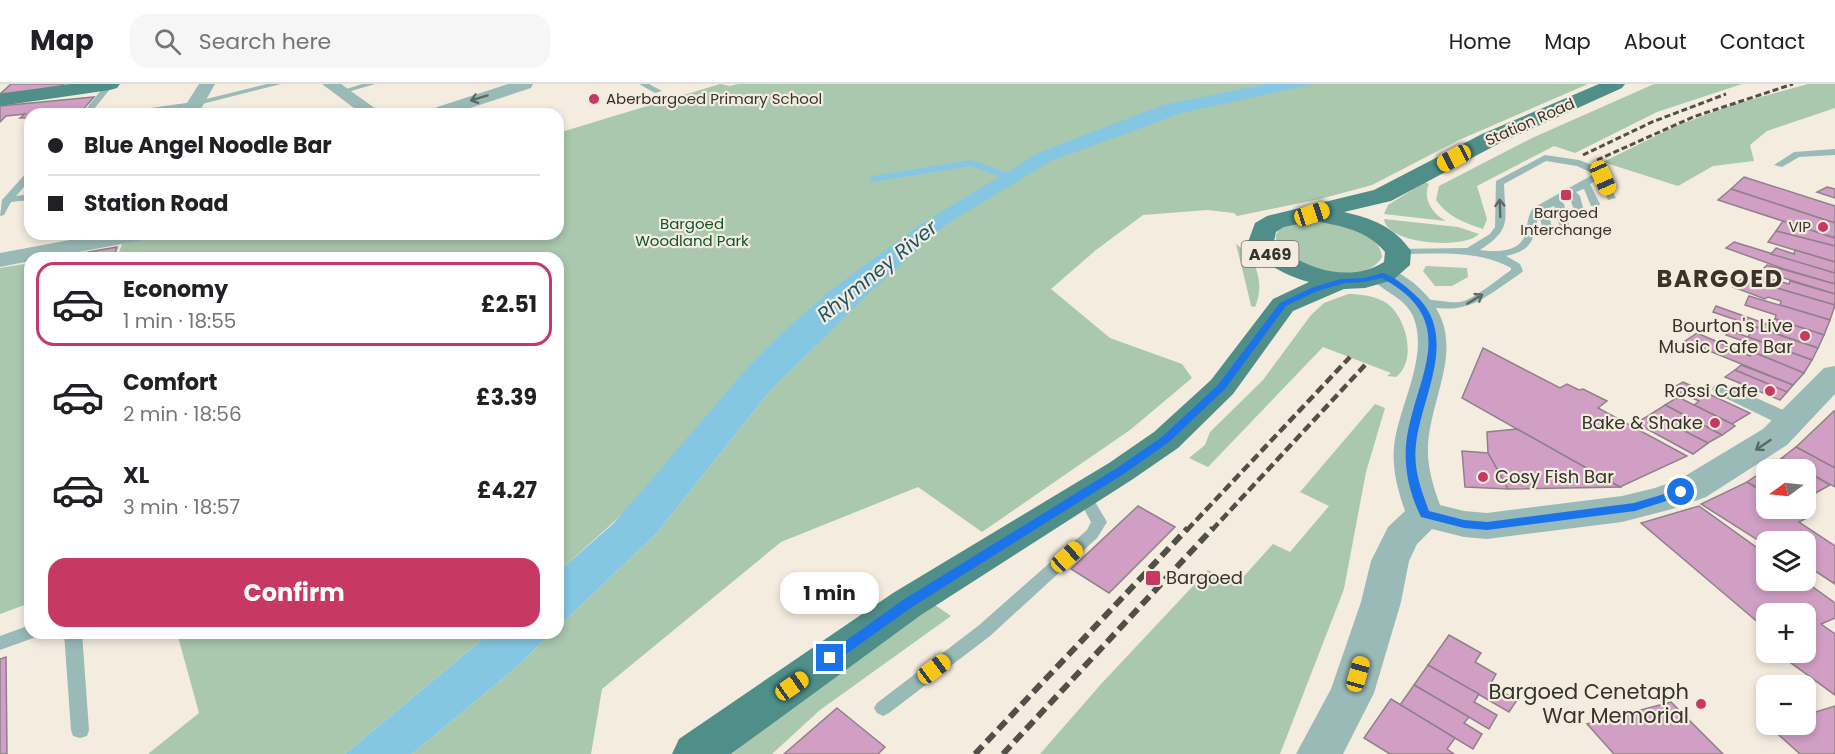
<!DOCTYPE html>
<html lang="en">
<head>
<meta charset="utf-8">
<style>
  :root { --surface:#fff; --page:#f6f6f6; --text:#202124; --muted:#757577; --line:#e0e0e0; --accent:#c73963 }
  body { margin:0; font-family:Poppins,sans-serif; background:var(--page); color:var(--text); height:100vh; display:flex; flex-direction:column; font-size:22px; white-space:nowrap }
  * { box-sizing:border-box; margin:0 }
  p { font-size:20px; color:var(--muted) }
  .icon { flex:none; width:33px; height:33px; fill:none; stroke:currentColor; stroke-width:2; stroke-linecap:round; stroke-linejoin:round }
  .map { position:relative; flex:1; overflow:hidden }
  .drawer { position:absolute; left:24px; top:168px; width:540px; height:387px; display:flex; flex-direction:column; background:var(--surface); border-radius:18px; box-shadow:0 3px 9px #0003 }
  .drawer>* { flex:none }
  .hud { position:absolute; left:24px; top:24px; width:540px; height:132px; border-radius:18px; box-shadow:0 3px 9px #0003; display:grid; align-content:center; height:132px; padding:0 24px; background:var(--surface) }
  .needle { width:39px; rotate:255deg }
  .controls { position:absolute; left:1756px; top:375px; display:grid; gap:12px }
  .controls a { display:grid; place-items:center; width:60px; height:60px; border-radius:12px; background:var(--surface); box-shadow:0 3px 9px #0003; font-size:30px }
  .end { position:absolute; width:27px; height:27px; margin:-14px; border:8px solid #1a73e8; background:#fff; box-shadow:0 0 0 3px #fff }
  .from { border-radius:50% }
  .bubble { position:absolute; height:42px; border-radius:18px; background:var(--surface); box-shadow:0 3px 9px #0003; font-size:20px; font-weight:700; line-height:42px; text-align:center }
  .car { position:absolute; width:18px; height:36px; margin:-18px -9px; border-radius:8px; box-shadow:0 0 4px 2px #0007; background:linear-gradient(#f5c518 24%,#345 0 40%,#f5c518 0 76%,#345 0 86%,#f5c518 0) }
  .hud b { display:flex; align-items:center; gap:21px; height:57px; font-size:22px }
  .hud b+b { border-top:2px solid var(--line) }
  .hud i { width:15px; height:15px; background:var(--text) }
  ul { padding:10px 0 0; list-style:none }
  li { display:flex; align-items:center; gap:18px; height:84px; margin:0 12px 9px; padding:0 12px; border:3px solid transparent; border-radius:18px }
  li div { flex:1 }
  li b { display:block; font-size:22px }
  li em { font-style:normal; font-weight:700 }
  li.active { border-color:var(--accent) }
  li>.icon { width:54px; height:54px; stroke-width:1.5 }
  .action { display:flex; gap:12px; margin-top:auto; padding:12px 24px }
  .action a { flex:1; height:69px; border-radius:18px; background:var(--accent); color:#fff; font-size:24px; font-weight:700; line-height:69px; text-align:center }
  header { display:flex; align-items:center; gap:36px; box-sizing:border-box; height:84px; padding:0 30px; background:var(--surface); border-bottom:2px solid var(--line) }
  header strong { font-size:28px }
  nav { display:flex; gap:33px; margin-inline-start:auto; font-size:21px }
  .search { width:420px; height:54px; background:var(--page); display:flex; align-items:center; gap:15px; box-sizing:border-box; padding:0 21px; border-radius:18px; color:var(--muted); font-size:22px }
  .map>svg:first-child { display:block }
  .green { fill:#aac8ae }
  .water { fill:#85c7e2 }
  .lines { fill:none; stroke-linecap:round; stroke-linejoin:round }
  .stream { stroke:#85c7e2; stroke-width:6 }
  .building { fill:#d19fc4; stroke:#8f818b; stroke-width:1.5 }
  .service { fill:#9abab7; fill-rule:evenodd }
  .pedestrian { fill:#9abab7; fill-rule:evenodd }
  .minor { fill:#9abab7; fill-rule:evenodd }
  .tertiary { fill:#9abab7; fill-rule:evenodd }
  .primary { fill:#4f8e89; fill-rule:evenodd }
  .rail-far2 { stroke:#524f47; stroke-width:3; stroke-dasharray:6 3; stroke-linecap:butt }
  .rail-far1 { stroke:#524f47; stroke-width:4.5; stroke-dasharray:9 4.5; stroke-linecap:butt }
  .rail { stroke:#524f47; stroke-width:6; stroke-dasharray:11 6; stroke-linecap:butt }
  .oneway { stroke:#5e6964 }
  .route { fill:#1a73e8 }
  .poi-dot { fill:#c73963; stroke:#f4ecde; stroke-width:2 }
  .labels { text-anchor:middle; stroke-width:4.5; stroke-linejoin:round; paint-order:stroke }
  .far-poi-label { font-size:15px; fill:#36332d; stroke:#f4ecde; text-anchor:start }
  .far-street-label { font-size:15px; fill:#36332d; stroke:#f4ecde }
  .far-park-label { font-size:15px; fill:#095826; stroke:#f4ecde }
  .shield { fill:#f4ecde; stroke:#6f6a62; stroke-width:1.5 }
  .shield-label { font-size:16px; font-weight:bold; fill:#36332d }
  .poi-label { font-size:18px; fill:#36332d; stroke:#f4ecde; text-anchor:end }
  .water-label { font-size:20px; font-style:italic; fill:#1f5468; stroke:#f4ecde }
  .near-poi-label { font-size:21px; fill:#36332d; stroke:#f4ecde; text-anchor:end }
  .district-label { font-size:24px; font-weight:bold; letter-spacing:1.5px; fill:#3a3428; stroke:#f4ecde }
</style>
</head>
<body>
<header>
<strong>Map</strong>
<div class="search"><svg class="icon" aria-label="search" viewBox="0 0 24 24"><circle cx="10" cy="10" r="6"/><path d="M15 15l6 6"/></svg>Search here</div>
<nav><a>Home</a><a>Map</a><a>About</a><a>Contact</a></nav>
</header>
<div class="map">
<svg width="1835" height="670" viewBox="0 0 1835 670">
  <rect width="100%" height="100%" fill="#f4ecde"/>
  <g class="green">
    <polygon points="720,0 730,2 738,0 1588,0 1459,56 1372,101 1320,115 1237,132 1234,129 1207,126 1143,131 1096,166 1051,205 1110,254 1182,280 1192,294 1130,346 982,448 918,403 781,458 602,605 591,670 412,670 513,586 552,549 558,549 558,543 656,450 770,307 861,216 558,488 558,174 117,174 122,160 158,150 558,150 558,49"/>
    <path d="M1654,0H1742L1657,28L1575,69L1554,62L1477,102L1487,135L1483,145C1463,138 1448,133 1436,116L1439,102L1532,54Z"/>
    <polygon points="1808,0 1835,0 1835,24 1767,47 1750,61 1754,77 1713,82 1678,102 1603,78 1676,42 1735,20"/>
    <path d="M1425,98L1429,100C1422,115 1433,130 1446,137L1384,130L1388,121Z"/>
    <path d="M1384,135L1458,143L1479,150C1463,166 1386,160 1384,135Z"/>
    <path d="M1309,138C1330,138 1381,146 1382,173C1357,216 1241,161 1286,142C1293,139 1302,139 1309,138Z"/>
    <path d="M1236,160C1257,174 1265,200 1255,223L1251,222L1250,217Z"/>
    <polygon points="30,179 30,519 0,530 0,184"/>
    <polygon points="1426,182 1467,184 1468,193 1452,202 1435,202 1423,187"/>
    <path d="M1348,210C1361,210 1374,212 1385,218C1406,231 1418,276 1396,293L1387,292L1391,289L1323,263L1208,383L1189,374L1205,361L1210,348L1263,296L1311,231L1324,219Z"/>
    <polygon points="1375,320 1385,324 1366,388 1344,505 1280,670 1040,670 1102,599 1208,486 1236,501 1273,460 1290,468 1329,422 1300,408"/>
    <polygon points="935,521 951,532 820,626 772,670 732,670 783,630"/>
    <polygon points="177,549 490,549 345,670 148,670 199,629"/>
  </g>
  <g class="water">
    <polygon points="1266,0 1314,0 1182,29 1051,77 947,140 870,208 770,307 656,450 558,543 558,488 614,439 748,283 782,249 831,206 918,142 1040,68 1163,21"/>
    <polygon points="490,549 552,549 513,586 412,670 345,670"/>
  </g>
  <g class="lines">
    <polyline class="stream" points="873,95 971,79 1011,93"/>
  </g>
  <g class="building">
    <polygon points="11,0 64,0 61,3 0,10"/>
    <polygon points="94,13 80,29 30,30 30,34 20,34 25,30 6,32 0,38 0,22"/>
    <polygon points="1744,93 1835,122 1835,139 1731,105"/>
    <polygon points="1827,103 1835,105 1835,114 1817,108"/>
    <polygon points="1731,105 1835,139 1835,154 1718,116"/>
    <polygon points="1783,137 1835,154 1835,162 1776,147"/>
    <polygon points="1776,147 1835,162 1835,178 1768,158"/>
    <polygon points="1734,158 1835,189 1835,200 1784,185 1726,164"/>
    <polygon points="117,163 114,174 81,174 83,169"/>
    <polygon points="1776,164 1794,170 1795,166 1835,178 1835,189 1771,170"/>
    <polygon points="1767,181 1835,200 1835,210 1761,187"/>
    <polygon points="1764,193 1789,200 1790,197 1835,210 1835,221 1760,199"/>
    <polygon points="1742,194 1835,221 1830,236 1780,221 1781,217 1768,213 1765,215 1733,203"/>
    <polygon points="1749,212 1830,236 1824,251 1775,235 1776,231 1745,221"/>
    <polygon points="1716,222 1772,242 1775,235 1824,251 1818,264 1713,228"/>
    <polygon points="1755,243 1818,264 1812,276 1748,253"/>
    <polygon points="1731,247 1748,253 1812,276 1804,289 1753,268 1757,262 1726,251"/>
    <polygon points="1697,249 1750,272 1753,268 1804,289 1793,301 1685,257"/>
    <polygon points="1483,264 1560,304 1567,300 1579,306 1583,305 1607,317 1598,324 1687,372 1620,403 1462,314"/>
    <polygon points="1741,281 1793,301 1787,308 1735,286"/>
    <polygon points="1735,286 1787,308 1780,316 1725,293"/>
    <polygon points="1683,298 1750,329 1732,340 1694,321 1699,317 1671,305"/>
    <polygon points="1678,313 1732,340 1735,342 1722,351 1665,321"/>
    <polygon points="1665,321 1722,351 1708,359 1651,330"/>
    <polygon points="1834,327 1835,327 1835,384 1796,363"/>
    <polygon points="1651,330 1708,359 1693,370 1636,339"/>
    <polygon points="1517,345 1620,403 1508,405 1488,369 1487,348"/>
    <polygon points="1796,363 1835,384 1835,403 1782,374"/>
    <polygon points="1462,367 1488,369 1508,405 1465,403"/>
    <polygon points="1782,374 1803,386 1768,384"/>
    <polygon points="1768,384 1770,386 1767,386 1767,410 1747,398"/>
    <polygon points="1806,387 1830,401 1812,411 1806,407"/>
    <polygon points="1747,398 1767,410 1767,424 1789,424 1805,435 1799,438 1835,462 1835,500 1806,481 1806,458 1767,458 1767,462 1701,420"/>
    <polygon points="1138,422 1175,443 1109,509 1071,485"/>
    <polygon points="1699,422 1767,471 1767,496 1803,496 1835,519 1835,534 1821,540 1835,550 1835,611 1776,568 1806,568 1806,530 1767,530 1767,546 1641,439"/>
    <polygon points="1449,551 1481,569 1475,578 1496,590 1490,601 1517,616 1509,628 1428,581"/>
    <polygon points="6,573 7,670 0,670 0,575"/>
    <polygon points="1428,581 1479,610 1474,618 1497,631 1489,645 1414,601"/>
    <polygon points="1414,601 1469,633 1464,639 1482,650 1473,665 1400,621"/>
    <polygon points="1391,615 1455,654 1447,665 1454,670 1390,670 1364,654"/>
    <polygon points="1671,618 1723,670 1614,670 1587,640"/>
    <polygon points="1835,622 1835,670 1800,670 1770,643 1777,640 1806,640 1806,631"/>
    <polygon points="837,624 885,663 878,670 784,670"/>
  </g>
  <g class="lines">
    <g class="service">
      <polygon points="106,0 114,0 90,30 82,30"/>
      <polygon points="267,0 281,0 194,22 145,30 124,30 128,27 194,18"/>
      <polygon points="362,0 375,0 341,10 337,8"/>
      <polygon points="639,0 649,0 662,7 655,9"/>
      <polygon points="1835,65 1835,71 1799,73 1782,83 1774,81 1794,68"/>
      <path d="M1545,71L1579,76L1600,84L1616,114L1608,116L1597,96L1590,100L1600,120L1599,122H1591L1584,105L1576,108L1580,112L1585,131L1584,133H1576L1575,131L1570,113L1561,117L1564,120L1569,141L1564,144L1559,141L1554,122L1545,126L1548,129L1554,150L1553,152L1549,153L1544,150L1539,131C1532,156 1535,165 1506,172L1520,180L1523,187L1521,189C1479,217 1468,233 1415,220L1413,218C1423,210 1449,222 1464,217C1478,212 1498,195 1511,186V184C1476,165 1436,170 1398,170L1393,167L1394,165L1467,164L1490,150L1495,143L1496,97ZM1546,77L1577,82L1594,90L1533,124C1527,133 1528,141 1525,151C1519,169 1495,168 1480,166C1513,145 1505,136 1504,100Z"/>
      <polygon points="30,87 30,96 16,112 30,110 30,116 11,118 4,131 0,132 2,116 27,88"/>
      <polygon points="1083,405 1088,406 1107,438 1097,454 990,552 889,629 883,632 877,629 874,624 877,619 978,542 1087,446 1091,438 1076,410 1078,406"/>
      <polygon points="30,541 30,549 38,549 36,553 0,566 0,552"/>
      <polygon points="64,549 82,549 89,646 87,652 80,654 73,652 71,646"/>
    </g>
    <polygon class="pedestrian" points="1722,299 1799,333 1803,338 1799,343 1792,345 1785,343 1715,309 1712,305 1715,301"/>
    <g class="minor">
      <polygon points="199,0 215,0 198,30 180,30"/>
      <polygon points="322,0 341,0 383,30 362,30"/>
      <polygon points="508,0 533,0 531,4 452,30 425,30 428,26"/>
      <polygon points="102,150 149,150 146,155 138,157 47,174 30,174 30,177 0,183 0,169"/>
    </g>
    <path class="tertiary" d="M1383,183C1400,187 1417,200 1428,213C1468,260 1431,309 1428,362C1427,382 1433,402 1440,421L1464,427L1487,429L1622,412L1655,404L1680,395L1763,345L1824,284L1835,282V310L1787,361L1706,413L1676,424L1622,438L1487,455L1464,453L1432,445L1417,460L1409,477L1401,518L1374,609L1343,670H1296L1331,605L1361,518L1371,477L1388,443L1405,427C1398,407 1392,385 1394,363C1398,322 1430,273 1413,232C1404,212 1381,208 1369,191L1373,185Z"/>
    <g class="primary">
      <polygon points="69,0 120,0 117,4 110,6 0,22 0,10"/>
      <path d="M1599,0H1625L1622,4L1498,60L1391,117L1344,128C1371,134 1395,143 1411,167L1410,181L1393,196L1365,204L1344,205L1293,227L1233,310L1178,364L1133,395L921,531L731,670H672L679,655L893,509L1109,379L1154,348L1211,296L1273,215L1309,198C1284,191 1263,180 1248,158L1255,139L1267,132L1374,106L1482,50ZM1312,137C1339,141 1367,146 1385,168L1384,178C1350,200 1300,185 1274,157L1276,148L1284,143Z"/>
    </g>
    <g class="rail-far2">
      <polyline points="1583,71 1652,38 1726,10"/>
      <polyline points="1597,76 1693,33 1793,0"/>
    </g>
    <g class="rail-far1">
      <polyline points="1187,446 1350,273"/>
      <polyline points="1212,446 1366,280"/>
    </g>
    <g class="rail">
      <polyline points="975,670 1188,444"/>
      <polyline points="1003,670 1213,444"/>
    </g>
  </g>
  <defs><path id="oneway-shaft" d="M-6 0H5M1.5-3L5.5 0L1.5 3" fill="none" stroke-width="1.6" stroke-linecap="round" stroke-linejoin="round" transform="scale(1.5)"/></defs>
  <g class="oneway">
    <use href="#oneway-shaft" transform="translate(479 14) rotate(163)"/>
    <use href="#oneway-shaft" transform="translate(1500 124) rotate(-92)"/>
    <use href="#oneway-shaft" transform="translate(1475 215) rotate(-31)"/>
    <use href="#oneway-shaft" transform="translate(1763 361) rotate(146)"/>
  </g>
  <path class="route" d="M1383,189C1395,193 1404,201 1413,209C1461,250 1422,310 1416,360C1413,385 1421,405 1429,427L1464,436L1487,438L1634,419L1681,405L1686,408L1685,411L1635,427L1487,446L1464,444L1421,433C1410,411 1404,386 1406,361C1413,295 1465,239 1382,194L1364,198L1345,199L1317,207L1286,222L1225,305L1169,358L1125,389L912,523L835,578H826L824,574L826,571L903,516L1117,384L1162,353L1218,301L1280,219L1311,204L1341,195L1364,194Z"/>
  <g class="poi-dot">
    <circle cx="594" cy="15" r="6"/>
    <rect x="1560" y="105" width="12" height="12" rx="3"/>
    <circle cx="1823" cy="143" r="6"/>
    <circle cx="1805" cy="252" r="6"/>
    <circle cx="1770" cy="307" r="6"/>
    <circle cx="1715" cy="339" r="6"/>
    <circle cx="1483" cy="393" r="6"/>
    <rect x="1145" y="486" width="16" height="16" rx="3"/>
    <circle cx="1701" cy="620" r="6"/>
  </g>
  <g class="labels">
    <g class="far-poi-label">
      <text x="606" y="20">Aberbargoed Primary School</text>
      <text x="1566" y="134" text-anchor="middle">Bargoed<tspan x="1566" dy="17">Interchange</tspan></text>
      <text x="1811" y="148" text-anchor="end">VIP</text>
    </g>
    <g class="far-street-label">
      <text transform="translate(1530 38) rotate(-24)" y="5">Station Road</text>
    </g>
    <g class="far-park-label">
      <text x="692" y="145">Bargoed<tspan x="692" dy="17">Woodland Park</tspan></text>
    </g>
    <rect class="shield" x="1241.5" y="157" width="57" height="26" rx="4.5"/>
    <g class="shield-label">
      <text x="1270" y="176">A469</text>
    </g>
    <g class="poi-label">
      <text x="1793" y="248">Bourton's Live<tspan x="1793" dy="21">Music Cafe Bar</tspan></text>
      <text x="1758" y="313">Rossi Cafe</text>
      <text x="1703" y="345">Bake &amp; Shake</text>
      <text x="1495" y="399" text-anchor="start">Cosy Fish Bar</text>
      <text x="1166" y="500" text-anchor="start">Bargoed</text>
    </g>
    <g class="water-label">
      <text transform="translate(877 187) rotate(-39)" y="7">Rhymney River</text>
    </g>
    <g class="near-poi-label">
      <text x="1689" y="615">Bargoed Cenetaph<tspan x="1689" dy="24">War Memorial</tspan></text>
    </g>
    <g class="district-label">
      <text x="1720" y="203">BARGOED</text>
    </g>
  </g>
</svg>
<div class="controls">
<a><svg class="needle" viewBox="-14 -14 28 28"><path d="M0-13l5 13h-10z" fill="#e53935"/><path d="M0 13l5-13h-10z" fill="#757577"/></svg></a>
<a><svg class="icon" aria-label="layers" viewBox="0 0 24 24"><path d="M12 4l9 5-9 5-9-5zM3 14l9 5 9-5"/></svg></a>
<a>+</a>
<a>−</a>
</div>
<i class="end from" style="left:1681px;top:408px"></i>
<i class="end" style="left:830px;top:574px"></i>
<div class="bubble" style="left:780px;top:488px;width:99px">1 min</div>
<i class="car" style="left:1454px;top:74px;rotate:242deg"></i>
<i class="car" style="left:1603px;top:94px;rotate:156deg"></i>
<i class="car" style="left:1312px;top:130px;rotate:72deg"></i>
<i class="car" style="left:1067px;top:473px;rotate:48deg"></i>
<i class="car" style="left:934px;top:585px;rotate:53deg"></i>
<i class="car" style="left:1358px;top:590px;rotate:16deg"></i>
<i class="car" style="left:792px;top:602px;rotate:55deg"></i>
<div class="hud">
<b><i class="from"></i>Blue Angel Noodle Bar</b>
<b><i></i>Station Road</b>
</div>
<section class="drawer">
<ul>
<li class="active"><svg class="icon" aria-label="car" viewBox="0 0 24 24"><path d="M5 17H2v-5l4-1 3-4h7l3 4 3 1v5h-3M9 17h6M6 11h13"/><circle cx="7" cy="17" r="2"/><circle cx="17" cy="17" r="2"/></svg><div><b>Economy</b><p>1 min · 18:55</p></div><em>£2.51</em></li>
<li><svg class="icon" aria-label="car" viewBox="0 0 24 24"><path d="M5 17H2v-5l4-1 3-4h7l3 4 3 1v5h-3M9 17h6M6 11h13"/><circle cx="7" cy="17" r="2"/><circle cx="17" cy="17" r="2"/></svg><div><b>Comfort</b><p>2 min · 18:56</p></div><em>£3.39</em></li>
<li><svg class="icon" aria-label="car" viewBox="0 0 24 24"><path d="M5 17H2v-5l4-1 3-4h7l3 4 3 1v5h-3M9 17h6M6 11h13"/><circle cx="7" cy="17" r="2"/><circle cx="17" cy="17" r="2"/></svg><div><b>XL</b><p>3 min · 18:57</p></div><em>£4.27</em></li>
</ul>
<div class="action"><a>Confirm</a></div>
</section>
</div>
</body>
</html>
